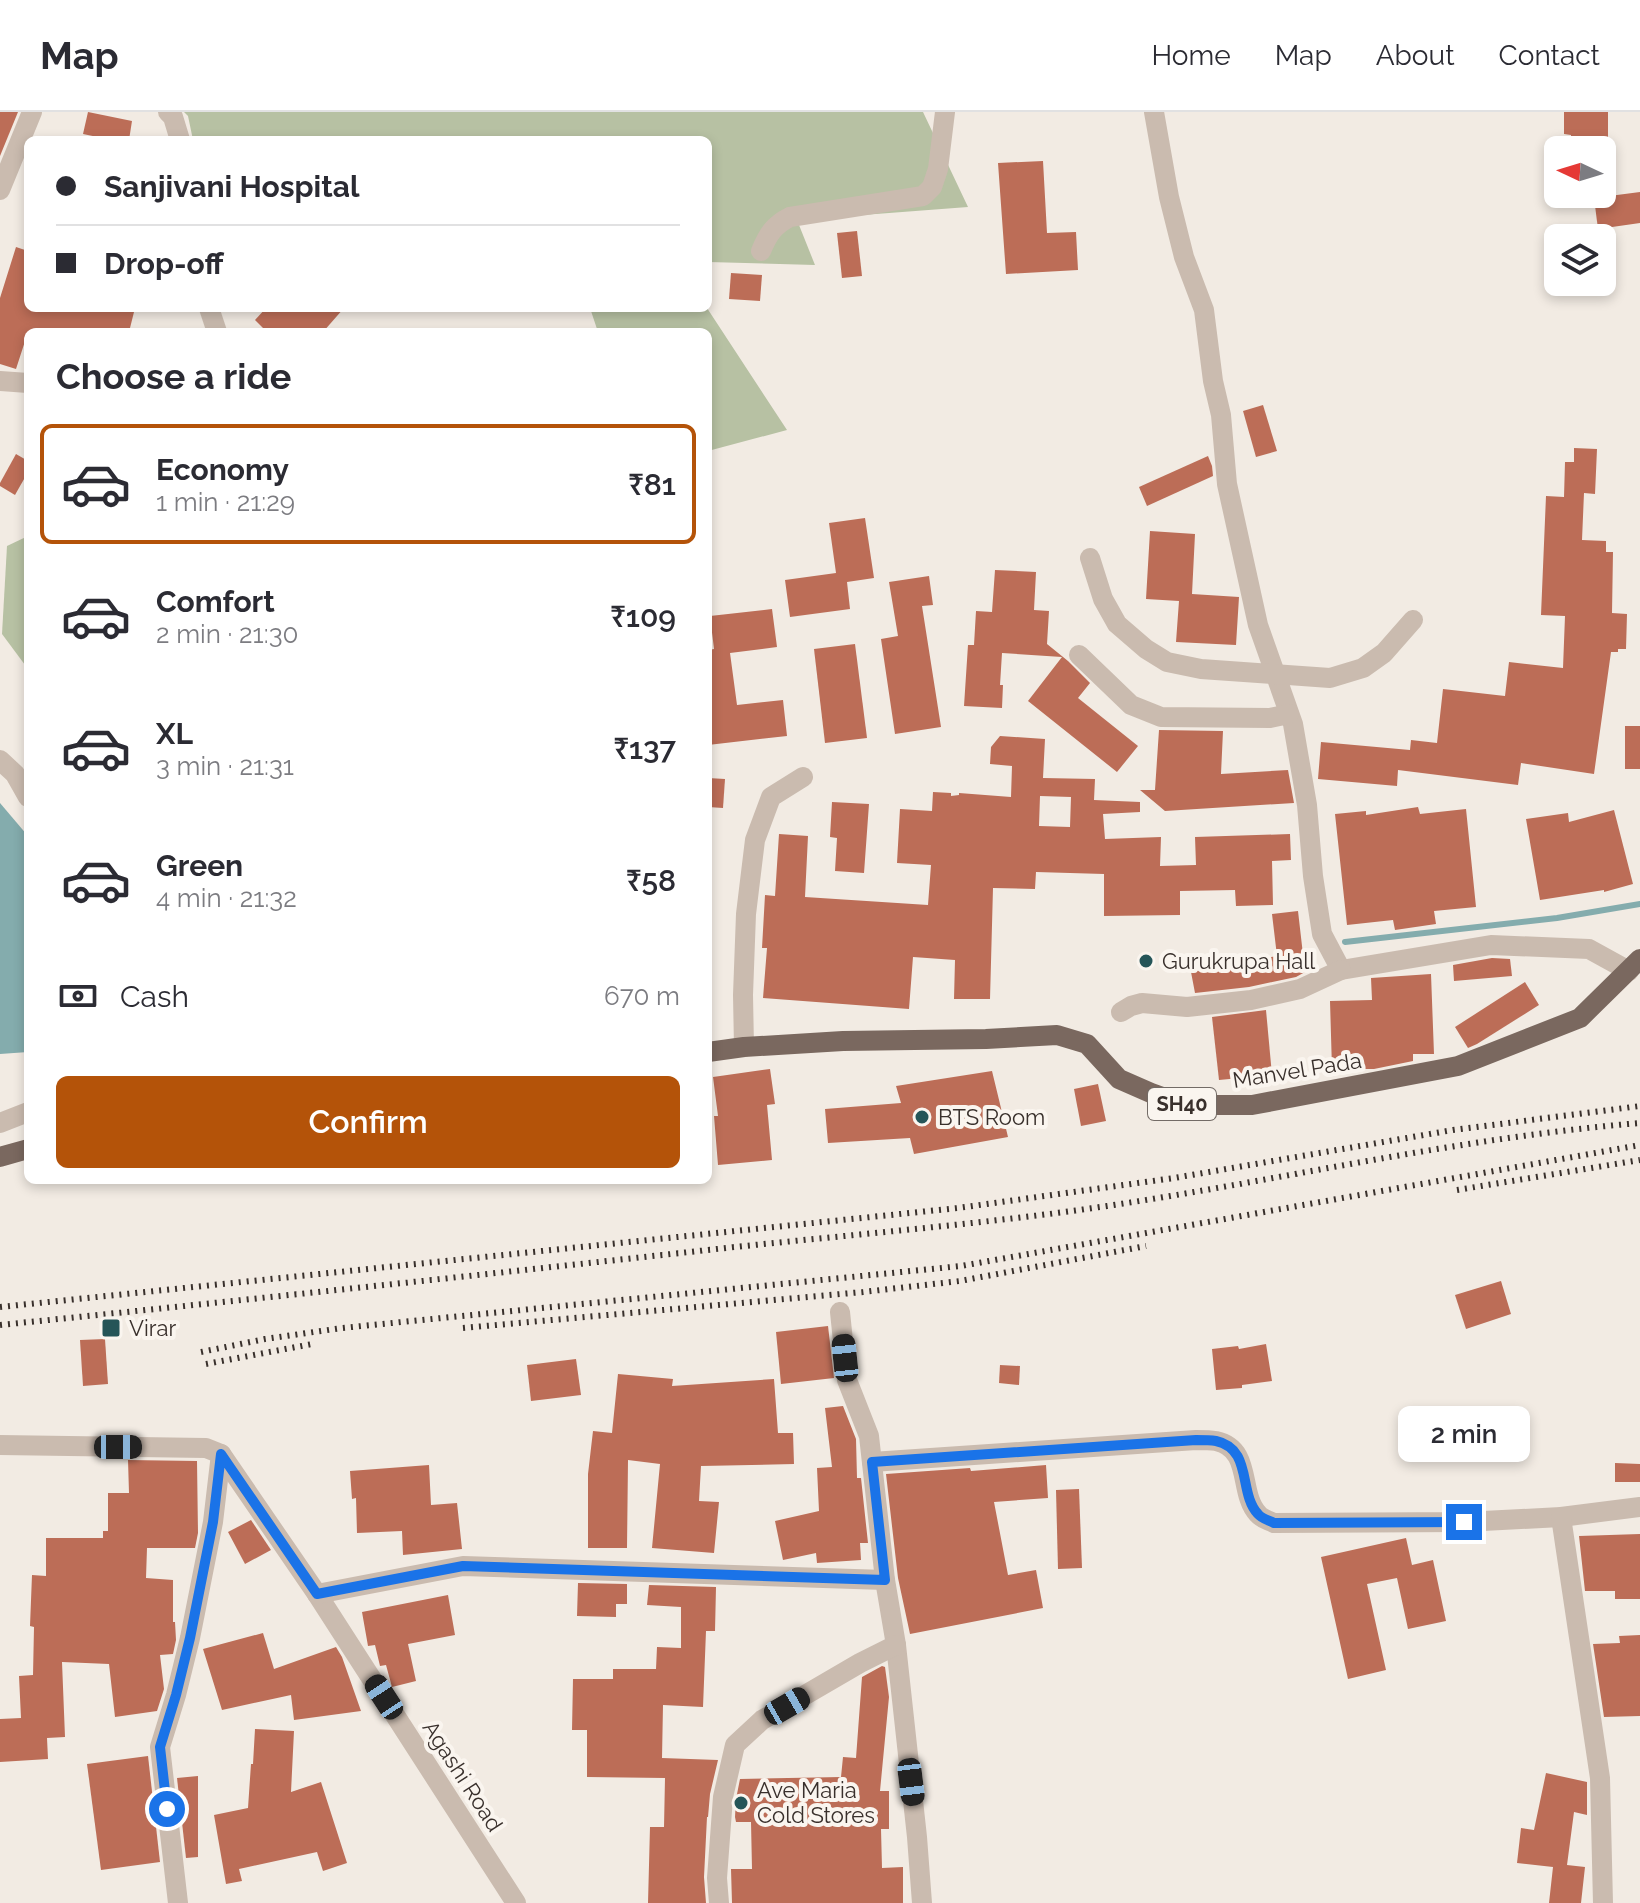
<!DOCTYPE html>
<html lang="en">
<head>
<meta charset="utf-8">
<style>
  :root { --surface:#fff; --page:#f2f2f3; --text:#2b2b33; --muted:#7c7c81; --line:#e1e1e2; --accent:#b45309 }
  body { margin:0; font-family:Raleway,sans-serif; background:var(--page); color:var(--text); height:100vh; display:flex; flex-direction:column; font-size:30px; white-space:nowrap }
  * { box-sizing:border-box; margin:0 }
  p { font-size:26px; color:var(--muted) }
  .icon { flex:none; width:44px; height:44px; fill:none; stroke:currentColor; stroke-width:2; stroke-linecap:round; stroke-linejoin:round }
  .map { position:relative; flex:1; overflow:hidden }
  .side { position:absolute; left:24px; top:216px; width:688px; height:856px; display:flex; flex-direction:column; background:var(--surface); border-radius:12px; box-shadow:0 4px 12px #0003 }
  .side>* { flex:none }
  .top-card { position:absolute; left:24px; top:24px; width:688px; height:176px; border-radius:12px; box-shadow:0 4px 12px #0003; display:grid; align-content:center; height:176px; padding:0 32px; background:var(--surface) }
  .needle { width:52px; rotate:274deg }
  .fabs { position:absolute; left:1544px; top:24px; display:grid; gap:16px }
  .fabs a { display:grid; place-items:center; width:72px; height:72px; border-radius:12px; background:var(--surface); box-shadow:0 4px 12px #0003; font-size:40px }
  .end { position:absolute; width:36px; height:36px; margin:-18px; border:10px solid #1a73e8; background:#fff; box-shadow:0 0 0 4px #fff }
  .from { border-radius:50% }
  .bubble { position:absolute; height:56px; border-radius:12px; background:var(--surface); box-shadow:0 4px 12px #0003; font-size:26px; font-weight:600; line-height:56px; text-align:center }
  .car { position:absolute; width:24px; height:48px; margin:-24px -12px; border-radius:10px; box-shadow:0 0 6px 2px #0007; background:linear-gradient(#222 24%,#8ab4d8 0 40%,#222 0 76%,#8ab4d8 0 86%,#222 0) }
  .top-card b { display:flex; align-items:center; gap:28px; height:76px; font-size:30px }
  .top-card b+b { border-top:2px solid var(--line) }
  .top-card i { width:20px; height:20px; background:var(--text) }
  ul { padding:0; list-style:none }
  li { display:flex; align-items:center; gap:24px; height:120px; margin:0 16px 12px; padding:0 16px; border:4px solid transparent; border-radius:12px }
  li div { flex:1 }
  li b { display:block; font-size:30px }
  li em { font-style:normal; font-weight:600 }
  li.current { border-color:var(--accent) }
  li>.icon { width:72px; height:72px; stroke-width:1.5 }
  h2 { padding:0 32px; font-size:36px; line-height:96px }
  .pay { display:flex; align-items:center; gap:20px; height:88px; padding:0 32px; font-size:30px }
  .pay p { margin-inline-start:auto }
  .primary-button { display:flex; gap:16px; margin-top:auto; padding:16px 32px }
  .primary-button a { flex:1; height:92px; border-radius:12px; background:var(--accent); color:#fff; font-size:32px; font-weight:600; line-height:92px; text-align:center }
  header { display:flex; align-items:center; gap:48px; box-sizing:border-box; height:112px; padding:0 40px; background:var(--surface); border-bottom:2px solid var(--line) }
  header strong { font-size:38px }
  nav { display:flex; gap:44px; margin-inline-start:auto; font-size:28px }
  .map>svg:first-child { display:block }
  .green { fill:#b7c1a3 }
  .water { fill:#84acad }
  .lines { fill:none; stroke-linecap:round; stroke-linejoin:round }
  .stream { stroke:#84acad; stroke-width:6 }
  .building { fill:#bc6d57; fill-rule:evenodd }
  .minor { stroke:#cabbaf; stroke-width:20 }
  .major { stroke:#7a685f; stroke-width:20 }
  .rail { stroke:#39302c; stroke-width:6; stroke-dasharray:2 6; stroke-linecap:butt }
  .route { stroke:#1a73e8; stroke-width:10 }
  .poi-dot { fill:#255558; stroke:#faf5ef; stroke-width:3 }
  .labels { text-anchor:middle; stroke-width:8; stroke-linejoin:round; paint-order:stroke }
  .shield { fill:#faf5ef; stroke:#736b66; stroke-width:2 }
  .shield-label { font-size:20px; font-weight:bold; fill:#39302c }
  .poi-label { font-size:22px; fill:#39302c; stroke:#faf5ef; text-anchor:start }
  .street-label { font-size:22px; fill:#39302c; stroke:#faf5ef }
</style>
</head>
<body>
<header>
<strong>Map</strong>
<nav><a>Home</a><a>Map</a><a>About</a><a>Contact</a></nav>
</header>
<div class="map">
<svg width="1640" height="1791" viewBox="0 0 1640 1791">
  <rect width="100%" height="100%" fill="#f2ebe3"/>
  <g class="green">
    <polygon points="184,0 923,0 968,95 797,108 815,153 708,150 708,28 193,28 188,4"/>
    <polygon points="590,196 707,196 787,318 708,339 708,220 598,220"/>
    <polygon points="28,424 28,557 2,522 7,434"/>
  </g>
  <polygon class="water" points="0,691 28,724 28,940 0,942"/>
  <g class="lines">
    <polyline class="stream" points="1345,830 1557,806 1640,792"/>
  </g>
  <g class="building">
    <polygon points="0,0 18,0 0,44"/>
    <polygon points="88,0 132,9 129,28 112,28 83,22"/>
    <polygon points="1564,0 1608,0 1608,33 1578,33 1578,28 1571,28 1571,23 1564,22"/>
    <polygon points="1043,49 1047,121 1076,120 1078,158 1006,162 998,51"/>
    <polygon points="1640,80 1640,111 1598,117 1594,86"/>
    <polygon points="857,119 862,164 842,166 837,121"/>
    <polygon points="16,135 28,139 28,196 135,196 129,220 99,220 81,216 80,220 28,220 16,257 0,252 0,186"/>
    <polygon points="731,161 762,163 760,189 729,187"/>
    <polygon points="266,196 344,196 323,220 267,220 255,208"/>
    <polygon points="1263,293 1277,339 1256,345 1243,299"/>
    <polygon points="1574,336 1597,337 1595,382 1584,381 1582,428 1606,429 1606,440 1613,440 1612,501 1627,502 1626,537 1618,537 1618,540 1611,540 1594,662 1521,651 1518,673 1398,658 1397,674 1318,667 1321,630 1410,638 1411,628 1437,631 1443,577 1505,584 1509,550 1563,556 1565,504 1541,503 1546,384 1564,385 1565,350 1574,350"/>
    <polygon points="16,342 28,349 28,360 15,383 0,374 0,371"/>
    <polygon points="1208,344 1212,354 1213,364 1147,394 1139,375"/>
    <polygon points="865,406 874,466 847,470 850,497 790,505 785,468 836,461 829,411"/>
    <polygon points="1150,419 1195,422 1192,482 1239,485 1236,533 1176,530 1179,489 1146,487"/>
    <polygon points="995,458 1036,460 1034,498 1049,499 1047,532 1068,549 1090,571 1078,586 1138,634 1117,660 1028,589 1062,545 1002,541 1000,573 1003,573 1002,596 964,594 968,533 974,533 976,499 992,500"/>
    <polygon points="929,464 933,493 922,494 941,615 895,622 881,527 898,524 889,470"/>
    <polygon points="772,497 777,535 730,541 737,593 783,588 787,624 708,633 708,538 714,537 710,504"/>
    <polygon points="855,532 867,626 825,631 814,537"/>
    <rect x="1625" y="614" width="15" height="43"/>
    <polygon points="1159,618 1223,619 1221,662 1288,658 1294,691 1165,699 1140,678 1155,678"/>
    <path d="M1000,624L1045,627L1043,666L1095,667L1094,688L1140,690V700L1103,702L1105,727L1161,725L1160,754L1196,753L1195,725L1290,722L1291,748L1272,749L1273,793L1236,794L1235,778L1180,779V803L1104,804V762L1036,760L1035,777L993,776L990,887H954L955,848L913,845L909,897L763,886L767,836H762L765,783L775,784L779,722L808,724L805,785L928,793L931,753L897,751L900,697L932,699L933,680L951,681V684L959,683V681L1011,685L1012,654L990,652L991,635ZM1040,684L1071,685L1070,715L1039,714Z"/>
    <polygon points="708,666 725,667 723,696 708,695"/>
    <polygon points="832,690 869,692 864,761 835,759 837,726 830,725"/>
    <polygon points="1418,695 1420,702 1466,697 1476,795 1434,799 1436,812 1395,818 1393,808 1347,813 1335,702 1366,699 1366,703"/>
    <polygon points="1614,698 1633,772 1604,780 1604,778 1540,788 1526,707 1568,701 1569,710"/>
    <polygon points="1298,799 1305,860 1296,865 1249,875 1195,881 1191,860 1277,844 1272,802"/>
    <polygon points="1492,846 1510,847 1512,864 1454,869 1453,853"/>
    <polygon points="1431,862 1434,942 1413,942 1413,949 1374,957 1332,957 1330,889 1372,888 1371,866"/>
    <polygon points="1525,870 1539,893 1477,932 1468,936 1455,915"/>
    <polygon points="1266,898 1272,963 1219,968 1212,905"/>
    <polygon points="770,957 775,992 767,993 772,1048 718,1053 714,1004 718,1004 713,965"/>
    <polygon points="992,959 1008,1025 914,1042 910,1026 828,1031 825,997 901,991 896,974"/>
    <polygon points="1098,972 1106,1009 1081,1014 1074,977"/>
    <polygon points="1501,1169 1511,1202 1466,1217 1455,1183"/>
    <polygon points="828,1214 834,1266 781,1272 776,1220"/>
    <polygon points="105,1227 108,1272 83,1274 80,1228"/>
    <polygon points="1266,1232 1272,1269 1242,1273 1242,1276 1216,1278 1212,1237 1238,1234 1239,1237"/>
    <polygon points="576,1247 581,1283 531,1289 527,1253"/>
    <polygon points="1000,1253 1020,1254 1019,1273 999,1271"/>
    <polygon points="618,1262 673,1267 672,1274 774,1267 778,1321 793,1321 794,1352 701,1354 699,1389 719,1390 714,1441 652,1436 660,1352 628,1348 627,1436 588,1436 588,1362 593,1319 612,1321"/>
    <polygon points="843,1294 856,1327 857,1366 861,1366 868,1431 860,1431 861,1448 817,1451 816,1441 783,1448 775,1409 819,1399 817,1356 832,1355 825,1296"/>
    <polygon points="128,1348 197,1349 198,1421 195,1436 147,1436 146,1466 173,1468 173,1510 175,1510 176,1528 173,1542 160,1543 164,1577 157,1599 115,1605 109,1552 62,1550 65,1625 47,1626 48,1647 0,1650 0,1607 21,1606 19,1564 33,1563 34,1515 30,1514 32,1463 46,1464 46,1426 103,1426 103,1419 108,1419 108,1381 129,1381"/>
    <polygon points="1615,1351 1640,1352 1640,1370 1615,1370"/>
    <polygon points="429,1353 431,1393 457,1391 462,1437 403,1443 402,1419 357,1421 356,1386 352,1387 350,1359"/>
    <polygon points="1046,1353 1048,1386 994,1390 1008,1463 1036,1458 1043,1496 910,1522 898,1466 886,1362 970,1356 971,1359"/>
    <polygon points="1079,1377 1082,1456 1058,1457 1056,1378"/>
    <polygon points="251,1408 271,1438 245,1452 228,1420"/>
    <polygon points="1640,1422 1640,1487 1615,1487 1615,1479 1585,1479 1579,1424"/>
    <polygon points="1406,1426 1412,1453 1433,1448 1446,1509 1408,1517 1397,1466 1367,1472 1386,1558 1348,1567 1321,1445"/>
    <polygon points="578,1471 627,1472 627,1492 616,1492 616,1505 577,1504"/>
    <polygon points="649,1473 716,1475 715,1519 706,1519 703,1595 663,1593 662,1646 718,1648 710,1682 708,1705 707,1705 704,1765 706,1791 648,1791 650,1715 664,1715 665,1666 587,1665 587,1618 572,1618 573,1567 613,1567 613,1557 656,1557 657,1535 681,1536 681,1495 647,1493"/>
    <polygon points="448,1483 455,1523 408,1532 416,1569 392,1575 386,1553 380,1554 375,1533 368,1534 362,1500"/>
    <polygon points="263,1521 274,1557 336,1535 342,1545 361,1599 294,1608 291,1583 222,1598 203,1537"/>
    <polygon points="1640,1523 1640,1604 1604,1605 1593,1532 1620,1531 1619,1524"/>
    <polygon points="882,1554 885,1555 889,1585 880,1679 889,1679 889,1717 881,1717 882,1756 903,1755 903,1791 732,1791 731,1757 752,1757 751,1710 736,1710 735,1705 736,1687 740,1667 841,1665 843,1645 856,1646 862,1565"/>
    <polygon points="255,1617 294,1619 291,1680 321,1670 347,1751 323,1759 317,1740 239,1757 242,1769 226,1772 214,1703 248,1696 251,1652 253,1652"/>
    <polygon points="148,1644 160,1750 101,1758 87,1652"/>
    <polygon points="1546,1661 1587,1670 1587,1703 1574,1700 1567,1753 1585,1755 1581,1791 1549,1791 1553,1755 1517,1751 1521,1716 1534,1718"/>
    <polygon points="198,1664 198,1745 186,1746 177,1666"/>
  </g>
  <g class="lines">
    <g class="minor">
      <polyline points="168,0 173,5 180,28"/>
      <polyline points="1154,0 1169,85 1184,145 1204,198 1213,269 1221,303 1227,372 1258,513 1293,612 1307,693 1313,764 1322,822 1341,858 1491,833 1589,837 1629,859"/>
      <polyline points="0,78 32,0"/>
      <path d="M761,139C768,122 774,113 790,105L923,84L932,75L938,57L945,0"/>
      <polyline points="209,196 217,220"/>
      <polyline points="0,269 28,271"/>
      <polyline points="1090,446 1103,487 1117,512 1146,537 1167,550 1201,557 1330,566 1363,556 1384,541 1413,508"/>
      <polyline points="1079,543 1131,593 1161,605 1270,606 1289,602"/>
      <polyline points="0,648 15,662 28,685"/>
      <polyline points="1121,900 1131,894 1142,891 1187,895 1251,888 1300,877 1341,858"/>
      <polyline points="744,935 743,883 746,802 755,728 771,685 803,665"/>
      <polyline points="0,1011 28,1000"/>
      <polyline points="840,1200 847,1268 869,1324 885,1468 896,1533 917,1725 922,1791"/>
      <polyline points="0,1333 206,1336 221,1342 317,1482 516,1791"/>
      <path d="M872,1350L1196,1328C1203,1328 1210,1328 1216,1329C1253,1337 1238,1381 1258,1402C1262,1407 1268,1408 1274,1411L1464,1410L1561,1405L1640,1395"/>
      <polyline points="1561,1405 1600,1666 1603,1791"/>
      <polyline points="317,1482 463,1454 885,1468"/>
      <polyline points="178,1791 160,1635 176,1583 190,1526 213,1410 221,1342"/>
      <polyline points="719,1791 717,1766 723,1685 735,1633 762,1608 860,1551 896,1533"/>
    </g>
    <g class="major">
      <polyline points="708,940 744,935 843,929 986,927 1057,923 1087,932 1119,967 1151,981 1184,993 1252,993 1458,954 1580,906 1640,847"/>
      <polyline points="0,1045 28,1037"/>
    </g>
    <g class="rail">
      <polyline points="1457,1078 1640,1048"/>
      <polyline points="0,1195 958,1096 1174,1066 1453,1018 1640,994"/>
      <path d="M0,1213C245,1188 490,1162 735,1135C840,1124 945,1115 1049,1102C1247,1077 1441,1027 1640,1011"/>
      <polyline points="463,1216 863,1180 960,1169 1146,1134"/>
      <polyline points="201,1240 265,1227 342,1216 961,1154 1640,1033"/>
      <polyline points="206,1252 312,1232"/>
    </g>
  </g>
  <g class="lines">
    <path class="route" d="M167,1697L160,1635L176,1583L190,1526L213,1410L221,1342L317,1482L463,1454L885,1468L872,1350L1196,1328C1203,1328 1210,1328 1216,1329C1253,1337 1238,1381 1258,1402C1262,1407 1268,1408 1274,1411L1464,1410"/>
  </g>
  <g class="poi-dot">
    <circle cx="1146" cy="849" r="8"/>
    <circle cx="922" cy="1005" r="8"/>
    <rect x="101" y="1206" width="20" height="20" rx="4"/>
    <circle cx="741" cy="1691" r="8"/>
  </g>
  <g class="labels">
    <rect class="shield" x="1148" y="976" width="68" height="32" rx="6"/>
    <g class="shield-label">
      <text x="1182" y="999">SH40</text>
    </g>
    <g class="poi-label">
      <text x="1162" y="857">Gurukrupa Hall</text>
      <text x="938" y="1013">BTS Room</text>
      <text x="129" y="1224">Virar</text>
      <text x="757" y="1686">Ave Maria<tspan x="757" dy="25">Cold Stores</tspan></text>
    </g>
    <g class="street-label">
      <text transform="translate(1297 958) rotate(-9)" y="8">Manvel Pada</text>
      <text transform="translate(463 1664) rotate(57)" y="8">Agashi Road</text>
    </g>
  </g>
</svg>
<div class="fabs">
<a><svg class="needle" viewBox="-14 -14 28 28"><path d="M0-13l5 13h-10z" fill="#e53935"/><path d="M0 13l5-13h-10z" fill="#7c7c81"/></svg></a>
<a><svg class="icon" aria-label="layers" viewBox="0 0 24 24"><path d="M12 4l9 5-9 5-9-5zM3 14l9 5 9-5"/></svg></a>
</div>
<i class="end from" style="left:167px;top:1697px"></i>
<i class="end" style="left:1464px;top:1410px"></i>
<div class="bubble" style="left:1398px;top:1294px;width:132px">2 min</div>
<i class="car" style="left:845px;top:1246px;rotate:354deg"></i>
<i class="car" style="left:118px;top:1335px;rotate:90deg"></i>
<i class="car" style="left:384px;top:1585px;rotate:327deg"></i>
<i class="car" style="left:787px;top:1594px;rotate:60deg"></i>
<i class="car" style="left:911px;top:1670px;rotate:173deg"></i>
<div class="top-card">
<b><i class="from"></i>Sanjivani Hospital</b>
<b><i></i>Drop-off</b>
</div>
<section class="side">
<h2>Choose a ride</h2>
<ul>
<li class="current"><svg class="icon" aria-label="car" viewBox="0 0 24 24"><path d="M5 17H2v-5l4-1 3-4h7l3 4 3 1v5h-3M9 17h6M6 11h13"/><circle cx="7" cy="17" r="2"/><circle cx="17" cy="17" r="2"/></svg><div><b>Economy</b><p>1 min · 21:29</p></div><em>₹81</em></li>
<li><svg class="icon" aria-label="car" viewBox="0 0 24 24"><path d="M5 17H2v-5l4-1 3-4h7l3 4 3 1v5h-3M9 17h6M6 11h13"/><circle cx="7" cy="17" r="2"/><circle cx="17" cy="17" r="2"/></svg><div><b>Comfort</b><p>2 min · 21:30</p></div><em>₹109</em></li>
<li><svg class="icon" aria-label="car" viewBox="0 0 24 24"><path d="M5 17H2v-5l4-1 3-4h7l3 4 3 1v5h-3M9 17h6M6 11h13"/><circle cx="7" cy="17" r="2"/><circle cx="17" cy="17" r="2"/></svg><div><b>XL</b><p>3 min · 21:31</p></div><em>₹137</em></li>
<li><svg class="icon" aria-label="car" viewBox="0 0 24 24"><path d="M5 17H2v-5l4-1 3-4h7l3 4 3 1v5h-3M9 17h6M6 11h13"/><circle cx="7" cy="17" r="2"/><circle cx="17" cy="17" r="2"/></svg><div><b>Green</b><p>4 min · 21:32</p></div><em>₹58</em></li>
</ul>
<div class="pay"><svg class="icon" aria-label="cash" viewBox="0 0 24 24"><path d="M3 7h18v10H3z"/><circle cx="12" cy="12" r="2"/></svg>Cash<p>670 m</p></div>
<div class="primary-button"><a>Confirm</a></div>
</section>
</div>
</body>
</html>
